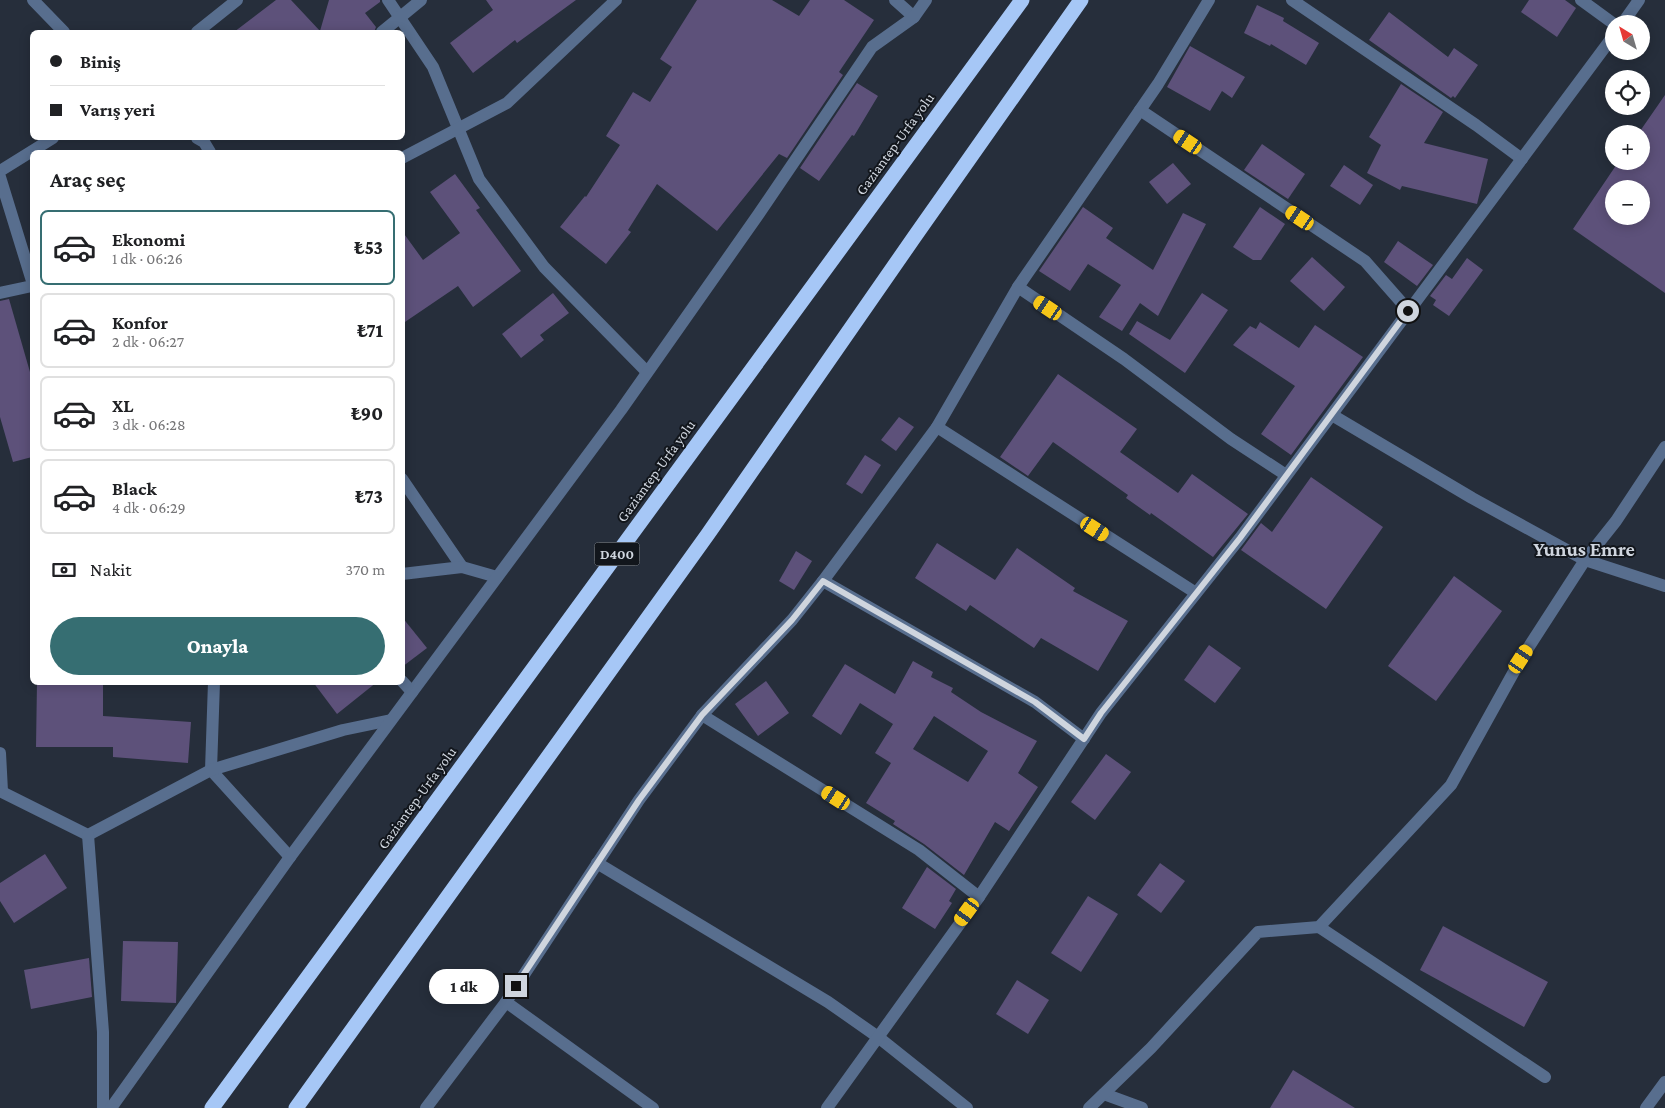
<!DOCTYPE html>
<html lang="tr">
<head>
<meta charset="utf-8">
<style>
  :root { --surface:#fff; --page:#f6f6f6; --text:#202124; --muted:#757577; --line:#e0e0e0; --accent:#366e72 }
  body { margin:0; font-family:"Crimson Pro",serif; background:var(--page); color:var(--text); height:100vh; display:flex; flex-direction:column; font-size:19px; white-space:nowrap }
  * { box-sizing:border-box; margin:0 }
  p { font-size:16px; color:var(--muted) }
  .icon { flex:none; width:28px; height:28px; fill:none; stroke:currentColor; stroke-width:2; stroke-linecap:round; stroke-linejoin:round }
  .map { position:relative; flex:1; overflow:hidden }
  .details { position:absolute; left:30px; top:150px; width:375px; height:535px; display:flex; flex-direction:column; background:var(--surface); border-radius:8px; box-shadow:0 2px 12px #0003 }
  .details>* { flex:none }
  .hud { position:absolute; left:30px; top:30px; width:375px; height:110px; border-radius:8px; box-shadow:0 2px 12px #0003; display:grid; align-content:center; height:110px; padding:0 20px; background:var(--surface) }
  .needle { width:32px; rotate:323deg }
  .tools { position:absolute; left:1605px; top:15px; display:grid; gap:10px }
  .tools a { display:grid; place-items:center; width:45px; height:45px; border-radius:50%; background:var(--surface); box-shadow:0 2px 12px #0003; font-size:25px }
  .end { position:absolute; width:22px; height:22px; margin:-11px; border:6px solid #cfd5de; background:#111; box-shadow:0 0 0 2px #111 }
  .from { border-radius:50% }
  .bubble { position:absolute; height:35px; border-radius:18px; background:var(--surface); box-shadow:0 2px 12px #0003; font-size:16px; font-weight:800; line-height:35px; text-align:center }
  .car { position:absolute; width:15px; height:30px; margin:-15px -8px; border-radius:6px; box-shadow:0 0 4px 1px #0007; background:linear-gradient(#f5c518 24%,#345 0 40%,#f5c518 0 76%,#345 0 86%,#f5c518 0) }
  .hud b { display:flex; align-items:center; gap:18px; height:48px; font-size:19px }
  .hud b+b { border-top:1px solid var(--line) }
  .hud i { width:12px; height:12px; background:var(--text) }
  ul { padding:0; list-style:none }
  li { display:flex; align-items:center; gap:15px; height:75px; margin:0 10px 8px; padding:0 10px; border:2px solid var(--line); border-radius:8px }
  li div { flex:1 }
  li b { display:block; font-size:19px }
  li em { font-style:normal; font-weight:800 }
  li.active { border-color:var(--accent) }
  li>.icon { width:45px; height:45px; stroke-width:1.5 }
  h2 { padding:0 20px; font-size:22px; line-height:60px }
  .pay { display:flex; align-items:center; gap:12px; height:55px; padding:0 20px; font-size:19px }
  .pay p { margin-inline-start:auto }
  .action { display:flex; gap:10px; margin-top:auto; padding:10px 20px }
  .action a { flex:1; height:58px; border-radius:30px; background:var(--accent); color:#fff; font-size:20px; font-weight:800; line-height:58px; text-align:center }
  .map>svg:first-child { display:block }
  .building { fill:#5d517a; fill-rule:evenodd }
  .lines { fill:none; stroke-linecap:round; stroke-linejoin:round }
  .minor { stroke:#586e8e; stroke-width:12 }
  .highway { stroke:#a6c7f6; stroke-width:15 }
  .route { stroke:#cfd5de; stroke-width:6 }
  .labels { text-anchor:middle; stroke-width:4; stroke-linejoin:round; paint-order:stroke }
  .shield { fill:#12161c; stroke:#969ca4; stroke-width:1 }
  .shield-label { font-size:14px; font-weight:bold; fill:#cfd5de }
  .street-label { font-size:15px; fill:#cfd5de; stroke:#12161c }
  .district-label { font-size:20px; font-weight:bold; fill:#cfd5de; stroke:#12161c }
</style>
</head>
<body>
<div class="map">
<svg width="1665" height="1108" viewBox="0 0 1665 1108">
  <rect width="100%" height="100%" fill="#262e3b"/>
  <g class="building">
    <polygon points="276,0 291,0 320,31 329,0 380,0 380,2 365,13 376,27 374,32 234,32"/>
    <polygon points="486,0 576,0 517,43 515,40 473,73 450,43 493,10"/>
    <polygon points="697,0 772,0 799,16 810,0 844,0 874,20 839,72 843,75 787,158 779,154 717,231 657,184 628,230 631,232 606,264 560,227 585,196 586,197 620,145 606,136 633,92 650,102 672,67 660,59"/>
    <polygon points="1529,0 1565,0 1576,8 1557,37 1521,12"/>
    <polygon points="1257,5 1284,18 1283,21 1319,43 1306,65 1271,44 1270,46 1244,33"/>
    <polygon points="1389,12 1448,57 1454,48 1478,65 1455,98 1453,96 1451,98 1369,40"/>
    <polygon points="1190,46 1245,77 1232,98 1222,91 1210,111 1167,87"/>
    <polygon points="857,83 878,96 854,136 852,135 819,181 800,168"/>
    <polygon points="1401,84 1443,112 1424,143 1488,159 1477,204 1402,186 1400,190 1367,173 1381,145 1369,137"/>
    <path d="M1665,95V293L1573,229L1619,161H1641V134H1638ZM1614,189H1641V216H1614Z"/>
    <polygon points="1262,144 1305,174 1288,199 1244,170"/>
    <polygon points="1173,163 1191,184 1167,204 1149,182"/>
    <polygon points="1344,165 1373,185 1360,205 1330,186"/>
    <polygon points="455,174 480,208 476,210 521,271 473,307 458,286 402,324 402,231 423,260 460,233 430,192"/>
    <polygon points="1083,207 1113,228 1106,238 1153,270 1183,213 1206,224 1158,316 1140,303 1122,331 1099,317 1121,285 1088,264 1070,291 1039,271"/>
    <polygon points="1260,207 1285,224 1261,260 1253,260 1233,247"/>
    <polygon points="1398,241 1433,265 1417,286 1384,262"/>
    <polygon points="1312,257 1345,287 1324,311 1290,281"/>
    <polygon points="1467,258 1483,270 1449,316 1433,305 1436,300 1430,296 1446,275 1452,279"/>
    <polygon points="553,293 569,313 540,335 544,340 521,358 502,334"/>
    <polygon points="1202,293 1228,310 1185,373 1129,334 1137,321 1170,340"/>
    <polygon points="9,299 32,379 32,457 13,462 0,417 0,301"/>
    <polygon points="1260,322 1299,348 1315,325 1363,357 1291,455 1261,434 1295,386 1233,345 1250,326 1256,329"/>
    <polygon points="1058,374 1137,429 1120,452 1178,493 1192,474 1248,514 1213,557 1151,513 1150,515 1126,498 1128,495 1053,442 1028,476 1000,457"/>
    <polygon points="899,417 914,427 896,451 881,440"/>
    <polygon points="865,455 881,465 862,494 846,484"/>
    <polygon points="1311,477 1383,527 1326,609 1241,550 1261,523 1272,532"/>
    <polygon points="937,543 995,580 1017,548 1075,588 1073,591 1128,621 1098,671 1041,638 1034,648 970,605 966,611 915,578"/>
    <polygon points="796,551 812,561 794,590 779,581"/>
    <polygon points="1454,576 1502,611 1436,701 1388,666"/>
    <polygon points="402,617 427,648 402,667"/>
    <polygon points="1209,645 1241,668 1215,703 1184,680"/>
    <path d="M913,661L933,672L931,677L953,688L951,692L981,712L1037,741L1018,773L1038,787L1009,831L995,822L964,875L924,844L893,824L895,821L866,803L891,763L875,753L893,724L860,703L841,735L812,716L845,664L895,694ZM934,716L988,751L968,782L913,749Z"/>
    <polygon points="766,681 789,713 758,736 735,704"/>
    <polygon points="37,682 103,682 103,716 191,722 188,763 113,757 113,747 36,747"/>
    <polygon points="313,682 377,682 337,714"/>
    <polygon points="1106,754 1131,772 1095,820 1071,802"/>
    <polygon points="45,854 67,888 14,923 0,901 0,883"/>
    <polygon points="1160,863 1185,881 1161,913 1137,895"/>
    <polygon points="927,867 956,889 949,901 952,903 935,929 902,908"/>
    <polygon points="1088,896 1118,914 1081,972 1051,953"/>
    <polygon points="1443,926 1548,982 1524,1027 1420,970"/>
    <polygon points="123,941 178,942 176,1003 121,1001"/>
    <polygon points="89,958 92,997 31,1009 24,970"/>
    <polygon points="1017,980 1049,1000 1028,1034 996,1014"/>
    <polygon points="1293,1070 1355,1108 1270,1108"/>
  </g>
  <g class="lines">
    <g class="minor">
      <polyline points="33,0 64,32"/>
      <polyline points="388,0 433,67 479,179 544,267 647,372"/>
      <polyline points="895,0 914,17"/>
      <polyline points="1292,0 1476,125 1522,159"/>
      <polyline points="1581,0 1614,24"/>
      <polyline points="1622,24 1639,0"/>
      <polyline points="197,32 237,0"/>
      <polyline points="382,32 421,0"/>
      <polyline points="1140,110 1365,261 1409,311"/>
      <polyline points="197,138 204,142 210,152"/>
      <polyline points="402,158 507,103 616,0"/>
      <polyline points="0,171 53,138"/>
      <polyline points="0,177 32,281"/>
      <polyline points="1018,287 1124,359 1231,439 1286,475"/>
      <polyline points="0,293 32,286"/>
      <polyline points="1332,415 1472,498 1585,560 1665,586"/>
      <polyline points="937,427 1196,593"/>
      <polyline points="402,479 462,567"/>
      <polyline points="402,574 462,567 497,577"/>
      <polyline points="823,581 1035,702 1084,739"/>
      <polyline points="402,681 412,692"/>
      <polyline points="214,682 211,770 290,857"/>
      <polyline points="702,715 919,850 979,897"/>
      <polyline points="0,753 2,791"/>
      <polyline points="0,791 88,835 211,770 343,730 391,720"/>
      <polyline points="88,835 103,1032 103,1108"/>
      <polyline points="597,863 828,1002 878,1037 967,1108"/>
      <polyline points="1319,927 1545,1077"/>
      <polyline points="506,1002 653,1108"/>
      <polyline points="1104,1094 1142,1108"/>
      <polyline points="111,1108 290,857 621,410 758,215 872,47 914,17 926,0"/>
      <polyline points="426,1108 506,1002 639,800 702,715 792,620 823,581 937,427 1018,287 1158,84 1209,0"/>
      <polyline points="827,1108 979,897 1101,713 1240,538 1614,35"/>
      <polyline points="1089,1108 1151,1048 1258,932 1319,927 1451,785 1521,659 1585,560 1616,521 1665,447"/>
      <polyline points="1646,1108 1665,1082"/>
    </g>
    <g class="highway">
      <polyline points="212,1108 1022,0"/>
      <polyline points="296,1108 708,534 915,236 1081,0"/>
    </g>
  </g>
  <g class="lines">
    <polyline class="route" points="516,986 639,800 702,715 792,620 823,581 1035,702 1084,739 1101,713 1240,538 1408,311"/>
  </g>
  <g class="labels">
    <rect class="shield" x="594.5" y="542.5" width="45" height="23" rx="4"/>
    <g class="shield-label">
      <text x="617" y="559">D400</text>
    </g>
    <g class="street-label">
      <text transform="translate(895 144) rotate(-54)" y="5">Gaziantep-Urfa yolu</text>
      <text transform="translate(656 471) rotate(-54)" y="5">Gaziantep-Urfa yolu</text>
      <text transform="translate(417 798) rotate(-54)" y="5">Gaziantep-Urfa yolu</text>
    </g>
    <g class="district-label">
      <text x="1584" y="556">Yunus Emre</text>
    </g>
  </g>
</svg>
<div class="tools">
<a><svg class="needle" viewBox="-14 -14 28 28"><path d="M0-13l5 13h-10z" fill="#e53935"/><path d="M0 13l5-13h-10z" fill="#757577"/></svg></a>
<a><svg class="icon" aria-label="locate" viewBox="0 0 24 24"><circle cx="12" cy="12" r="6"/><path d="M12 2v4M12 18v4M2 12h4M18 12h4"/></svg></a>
<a>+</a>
<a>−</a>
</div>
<i class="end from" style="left:1408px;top:311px"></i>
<i class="end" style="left:516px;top:986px"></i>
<div class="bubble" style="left:429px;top:969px;width:70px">1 dk</div>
<i class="car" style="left:1188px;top:142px;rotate:304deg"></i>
<i class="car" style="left:1300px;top:218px;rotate:304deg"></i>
<i class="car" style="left:1048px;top:308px;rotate:304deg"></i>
<i class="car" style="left:1095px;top:529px;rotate:123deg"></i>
<i class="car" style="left:1521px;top:659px;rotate:33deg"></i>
<i class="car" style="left:836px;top:798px;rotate:302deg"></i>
<i class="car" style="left:967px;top:912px;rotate:216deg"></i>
<div class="hud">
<b><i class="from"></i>Biniş</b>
<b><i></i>Varış yeri</b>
</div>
<section class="details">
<h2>Araç seç</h2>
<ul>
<li class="active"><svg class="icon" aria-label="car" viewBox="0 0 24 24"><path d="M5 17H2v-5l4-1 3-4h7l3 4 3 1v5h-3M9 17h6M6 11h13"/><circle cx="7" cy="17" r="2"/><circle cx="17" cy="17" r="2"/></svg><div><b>Ekonomi</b><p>1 dk · 06:26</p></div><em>₺53</em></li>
<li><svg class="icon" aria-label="car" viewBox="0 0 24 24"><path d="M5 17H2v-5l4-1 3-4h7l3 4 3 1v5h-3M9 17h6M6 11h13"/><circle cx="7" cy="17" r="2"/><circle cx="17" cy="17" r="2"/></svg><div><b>Konfor</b><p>2 dk · 06:27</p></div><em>₺71</em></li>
<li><svg class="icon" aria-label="car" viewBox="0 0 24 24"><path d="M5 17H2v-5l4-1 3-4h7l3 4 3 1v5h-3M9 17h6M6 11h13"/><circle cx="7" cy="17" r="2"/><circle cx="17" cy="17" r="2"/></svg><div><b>XL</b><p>3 dk · 06:28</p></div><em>₺90</em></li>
<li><svg class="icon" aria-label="car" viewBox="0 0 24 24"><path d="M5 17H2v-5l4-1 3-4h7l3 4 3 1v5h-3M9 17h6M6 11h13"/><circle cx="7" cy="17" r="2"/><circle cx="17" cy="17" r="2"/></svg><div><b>Black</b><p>4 dk · 06:29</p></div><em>₺73</em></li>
</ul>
<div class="pay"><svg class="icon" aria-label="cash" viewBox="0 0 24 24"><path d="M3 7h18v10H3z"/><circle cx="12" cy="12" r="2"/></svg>Nakit<p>370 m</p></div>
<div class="action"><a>Onayla</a></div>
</section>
</div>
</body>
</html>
